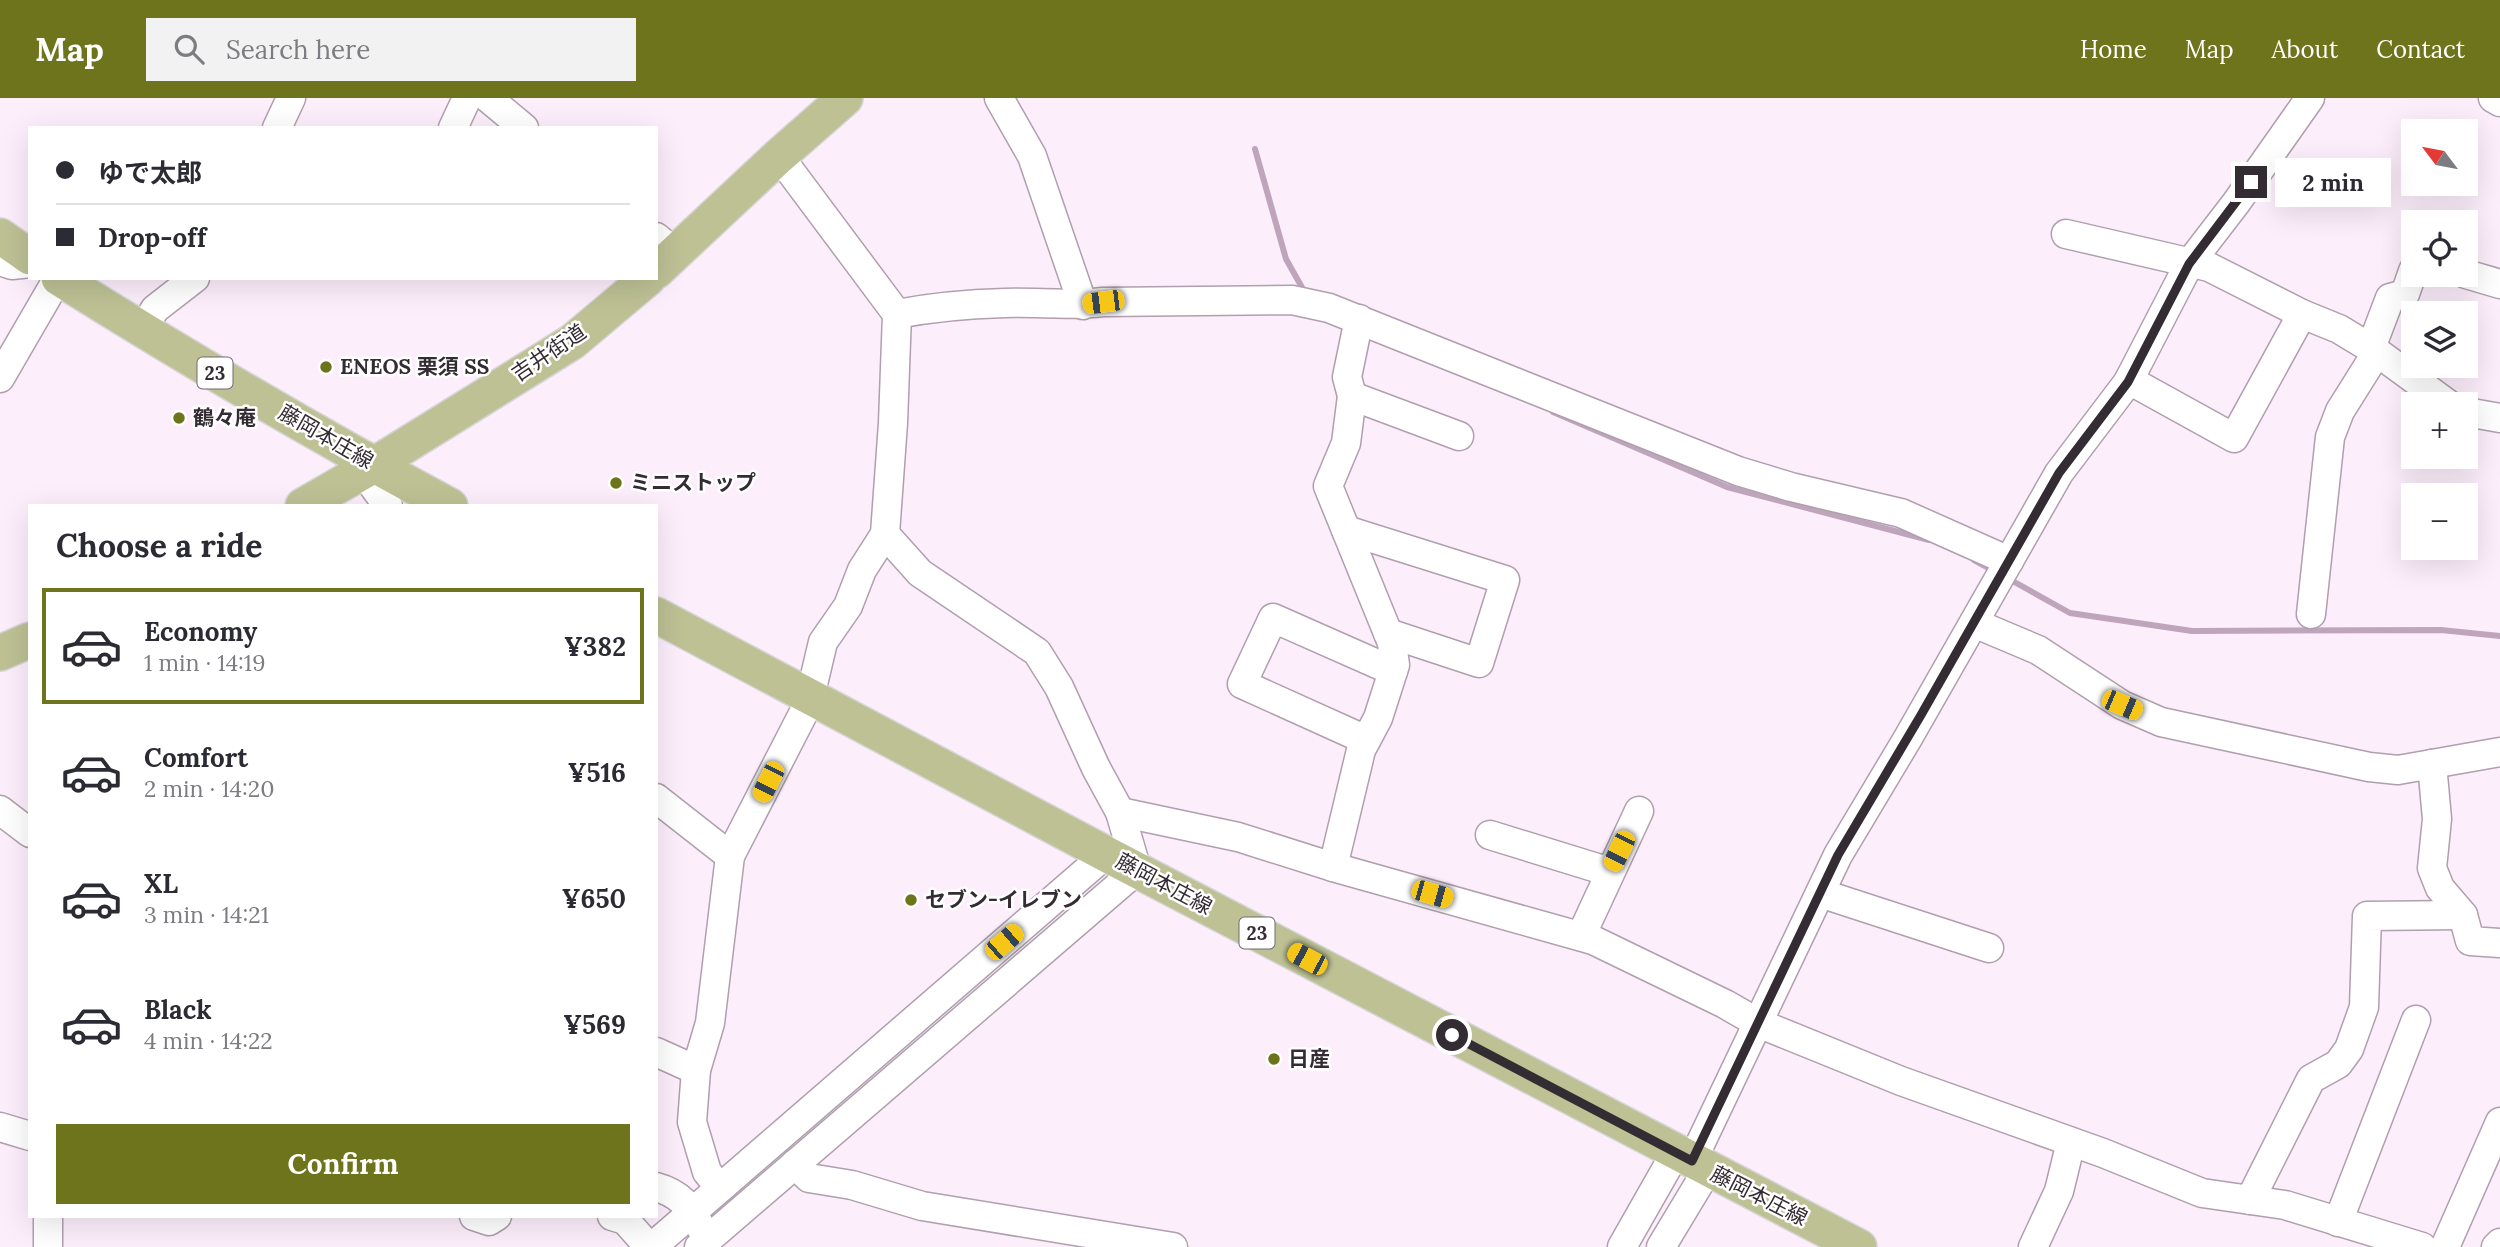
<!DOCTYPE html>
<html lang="en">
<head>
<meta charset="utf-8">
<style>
  :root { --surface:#fff; --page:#f2f2f3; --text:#2b2b33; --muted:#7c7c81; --line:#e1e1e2; --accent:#6d741c }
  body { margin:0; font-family:Lora,"Noto Sans JP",serif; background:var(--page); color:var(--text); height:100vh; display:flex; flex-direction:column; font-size:26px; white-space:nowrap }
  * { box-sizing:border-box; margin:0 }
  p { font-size:23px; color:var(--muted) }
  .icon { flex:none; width:38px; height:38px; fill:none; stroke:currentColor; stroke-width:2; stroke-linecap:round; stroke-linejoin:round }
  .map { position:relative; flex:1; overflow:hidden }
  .sheet { position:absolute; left:28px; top:406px; width:630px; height:714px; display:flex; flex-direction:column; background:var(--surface); border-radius:0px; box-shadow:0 7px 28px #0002 }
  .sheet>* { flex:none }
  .banner { position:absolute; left:28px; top:28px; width:630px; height:154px; border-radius:0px; box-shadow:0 7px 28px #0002; display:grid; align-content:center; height:154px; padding:0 28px; background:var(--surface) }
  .needle { width:46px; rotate:302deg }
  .buttons { position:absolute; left:2401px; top:21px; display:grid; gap:14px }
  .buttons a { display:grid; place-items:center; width:77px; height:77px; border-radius:0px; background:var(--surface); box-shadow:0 7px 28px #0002; font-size:35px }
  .end { position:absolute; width:32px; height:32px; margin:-16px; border:9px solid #332c32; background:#fff; box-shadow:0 0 0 4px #fff }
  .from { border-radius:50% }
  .bubble { position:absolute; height:49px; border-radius:0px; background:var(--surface); box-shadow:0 7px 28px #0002; font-size:23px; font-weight:700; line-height:49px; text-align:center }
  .car { position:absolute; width:21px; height:42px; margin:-21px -10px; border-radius:9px; box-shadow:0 0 5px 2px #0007; background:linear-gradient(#f5c518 24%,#345 0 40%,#f5c518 0 76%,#345 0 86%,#f5c518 0) }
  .banner b { display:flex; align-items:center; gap:24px; height:66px; font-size:26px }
  .banner b+b { border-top:2px solid var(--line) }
  .banner i { width:18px; height:18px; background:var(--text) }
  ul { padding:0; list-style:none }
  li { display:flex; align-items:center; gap:21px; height:116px; margin:0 14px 10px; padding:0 14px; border:4px solid transparent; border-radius:0px }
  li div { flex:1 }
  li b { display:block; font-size:26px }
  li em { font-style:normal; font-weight:700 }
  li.active { border-color:var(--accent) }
  li>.icon { width:63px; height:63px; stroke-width:1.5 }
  h2 { padding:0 28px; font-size:32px; line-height:84px }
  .cta { display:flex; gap:14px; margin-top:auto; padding:14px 28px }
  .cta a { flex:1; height:80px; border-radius:0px; background:var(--accent); color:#fff; font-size:28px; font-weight:700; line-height:80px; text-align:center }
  header { display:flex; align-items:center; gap:42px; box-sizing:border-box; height:98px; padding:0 35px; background:var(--accent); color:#fff }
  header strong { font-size:33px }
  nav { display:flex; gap:38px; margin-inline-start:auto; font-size:24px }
  .search { width:490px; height:63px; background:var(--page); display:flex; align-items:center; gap:18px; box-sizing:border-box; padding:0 24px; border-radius:0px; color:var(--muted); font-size:26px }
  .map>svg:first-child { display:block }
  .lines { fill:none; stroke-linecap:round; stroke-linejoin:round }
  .stream { stroke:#bfa5bb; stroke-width:6 }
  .minor-casing { stroke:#b09fae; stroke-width:31 }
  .major-casing { stroke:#d6d5d6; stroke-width:38 }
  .minor { stroke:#fff; stroke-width:28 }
  .major { stroke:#bdc194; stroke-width:35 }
  .route { stroke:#332c32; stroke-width:9 }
  .poi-dot { fill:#6d741c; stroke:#fff; stroke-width:2.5 }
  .labels { text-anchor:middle; stroke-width:5; stroke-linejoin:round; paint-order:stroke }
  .shield { fill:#fff; stroke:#706b70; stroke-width:2 }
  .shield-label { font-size:19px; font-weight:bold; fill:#332c32 }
  .street-label { font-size:21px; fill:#332c32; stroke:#fff }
  .poi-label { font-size:21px; font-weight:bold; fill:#332c32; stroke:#fff; text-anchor:start }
</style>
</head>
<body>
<header>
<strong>Map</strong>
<div class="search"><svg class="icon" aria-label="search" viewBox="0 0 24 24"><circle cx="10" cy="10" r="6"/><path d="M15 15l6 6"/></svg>Search here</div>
<nav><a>Home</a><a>Map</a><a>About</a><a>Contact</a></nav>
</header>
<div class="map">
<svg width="2500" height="1149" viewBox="0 0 2500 1149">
  <rect width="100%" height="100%" fill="#fdeefb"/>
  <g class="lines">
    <g class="stream">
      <polyline points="1255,51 1286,161 1304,193"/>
      <polyline points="1553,314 1727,389 1929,442"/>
      <polyline points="1974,462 1994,473"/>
      <polyline points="2009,481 2070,515 2192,533 2441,532 2500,538"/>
    </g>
    <g class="minor-casing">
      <g id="minor">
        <polyline points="488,0 524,30"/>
        <polyline points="999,0 1032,58 1083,207"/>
        <polyline points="2493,0 2500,4"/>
        <polyline points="277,30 291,0"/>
        <polyline points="453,30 467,0"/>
        <polyline points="2066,136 2209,169 2302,216 2339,231 2377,254 2448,306"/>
        <polyline points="656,139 677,156"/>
        <polyline points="0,163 12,167 30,165"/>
        <polyline points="2466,176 2500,186"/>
        <path d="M897,216C933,209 968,206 1005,205C1038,204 1071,208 1103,204L1292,202L1329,210L1738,373L1791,389L1901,415L2009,463"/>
        <polyline points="142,232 155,211 195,180"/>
        <polyline points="2371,250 2390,200 2405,196 2413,173"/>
        <polyline points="0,280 58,180"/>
        <polyline points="2129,282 2234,340 2302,216"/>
        <polyline points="1352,298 1459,338"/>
        <polyline points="2466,314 2500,320"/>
        <polyline points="363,374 388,408"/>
        <polyline points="1346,432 1505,482 1479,565 1388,535"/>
        <polyline points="2311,516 2330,339 2340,313 2377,254"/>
        <polyline points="1974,525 2038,552 2122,607 2161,624 2369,669 2398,672 2500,654"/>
        <polyline points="1366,642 1242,586 1273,520 1393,573"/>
        <polyline points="2432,666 2437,721 2432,770 2440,790 2463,817 2470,843 2500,845"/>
        <polyline points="656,700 730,758"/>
        <polyline points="0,712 30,735"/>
        <polyline points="1120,714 1238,739 1333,769 1593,842 1725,906 1758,925 1901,983 2103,1055 2202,1095 2285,1107 2422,1149"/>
        <polyline points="1490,737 1610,774"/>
        <polyline points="1333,769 1361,652 1378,620 1395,567 1392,545 1328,388 1346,345 1352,298 1347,279 1359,221"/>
        <polyline points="1820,795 1989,850"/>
        <polyline points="1581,838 1639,713"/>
        <polyline points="656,954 696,972"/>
        <polyline points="0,1029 30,1038"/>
        <polyline points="1692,1063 1838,757 1908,640 2059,375 2128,284 2189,166 2236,105 2310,0"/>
        <polyline points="795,1066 809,1080 852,1087 922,1108 1173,1149"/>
        <path d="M656,1089C679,1095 691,1109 701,1130"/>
        <polyline points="720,1090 707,1074 692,1024 696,972 710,925 730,758 804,614 810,599 823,544 848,508 862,472 885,436 893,325 897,216 779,58"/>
        <polyline points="2250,1102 2311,981 2338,966 2349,951 2364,909 2367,818 2463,817"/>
        <polyline points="474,1118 489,1123 497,1118"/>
        <polyline points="612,1118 625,1122 649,1149"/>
        <polyline points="2338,1124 2416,922"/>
        <polyline points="48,1149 48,1118"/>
        <polyline points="652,1149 1106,756"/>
        <polyline points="699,1149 1137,772 1120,714 1096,670 1059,589 1037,554 920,475 885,436"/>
        <polyline points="1622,1149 1676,1054"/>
        <polyline points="1661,1149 1708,1071"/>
        <polyline points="2033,1149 2059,1093 2071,1044"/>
        <polyline points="2445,1149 2500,1024"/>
        <polyline points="2496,1149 2500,1145"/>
      </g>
    </g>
    <g class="major-casing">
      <g id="major">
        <polyline points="0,138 30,159"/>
        <polyline points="656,173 779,58 845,0"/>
        <path d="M59,180C187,260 317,337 450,408"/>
        <polyline points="303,408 374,367 572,244 648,180"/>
        <polyline points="656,517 1106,756 1859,1149"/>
        <polyline points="0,555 30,542"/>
      </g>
    </g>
    <use href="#minor" class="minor"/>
    <use href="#major" class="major"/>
  </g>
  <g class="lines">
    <polyline class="route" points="1452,937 1692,1063 1838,757 1921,617 2059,375 2128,284 2189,166 2251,84"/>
  </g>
  <g class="poi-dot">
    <circle cx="326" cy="269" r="7"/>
    <circle cx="179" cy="320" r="7"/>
    <circle cx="616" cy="385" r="7"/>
    <circle cx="911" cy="802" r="7"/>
    <circle cx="1274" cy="961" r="7"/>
  </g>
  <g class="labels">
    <g class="shield">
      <rect x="197.5" y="259.5" width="35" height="31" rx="5"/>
      <rect x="1239.5" y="819.5" width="35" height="31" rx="5"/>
    </g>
    <g class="shield-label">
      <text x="215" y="282">23</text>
      <text x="1257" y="842">23</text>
    </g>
    <g class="street-label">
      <text transform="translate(549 255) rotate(-34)" y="7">吉井街道</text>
      <text transform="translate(326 339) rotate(30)" y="7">藤岡本庄線</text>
      <text transform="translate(1164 786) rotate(28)" y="7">藤岡本庄線</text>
      <text transform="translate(1759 1098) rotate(27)" y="7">藤岡本庄線</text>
    </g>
    <g class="poi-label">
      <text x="340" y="276">ENEOS 栗須 SS</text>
      <text x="193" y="327">鶴々庵</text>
      <text x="630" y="392">ミニストップ</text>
      <text x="925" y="809">セブン-イレブン</text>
      <text x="1288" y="968">日産</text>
    </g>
  </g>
</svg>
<div class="buttons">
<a><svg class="needle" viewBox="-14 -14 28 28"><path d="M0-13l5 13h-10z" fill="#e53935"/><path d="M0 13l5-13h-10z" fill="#7c7c81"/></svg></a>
<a><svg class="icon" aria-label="locate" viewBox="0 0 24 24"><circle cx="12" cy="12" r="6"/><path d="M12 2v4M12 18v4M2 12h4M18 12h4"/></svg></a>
<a><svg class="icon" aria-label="layers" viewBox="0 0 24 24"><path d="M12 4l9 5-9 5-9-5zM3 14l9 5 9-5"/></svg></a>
<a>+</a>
<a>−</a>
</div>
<i class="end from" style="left:1452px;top:937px"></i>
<i class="end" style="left:2251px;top:84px"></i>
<div class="bubble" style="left:2275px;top:60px;width:116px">2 min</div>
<i class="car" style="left:1103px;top:204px;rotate:263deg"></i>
<i class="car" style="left:2122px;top:607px;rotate:113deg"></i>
<i class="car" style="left:768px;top:684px;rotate:207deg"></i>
<i class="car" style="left:1619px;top:753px;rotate:206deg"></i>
<i class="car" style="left:1432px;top:796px;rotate:106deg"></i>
<i class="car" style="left:1004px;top:844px;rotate:49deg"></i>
<i class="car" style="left:1307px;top:861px;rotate:298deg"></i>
<div class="banner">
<b><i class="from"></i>ゆで太郎</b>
<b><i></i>Drop-off</b>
</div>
<section class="sheet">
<h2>Choose a ride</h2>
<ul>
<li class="active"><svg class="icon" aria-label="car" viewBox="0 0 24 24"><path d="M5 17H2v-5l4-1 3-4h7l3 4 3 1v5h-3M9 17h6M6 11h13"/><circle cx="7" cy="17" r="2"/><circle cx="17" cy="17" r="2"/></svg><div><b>Economy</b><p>1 min · 14:19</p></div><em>¥382</em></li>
<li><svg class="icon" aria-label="car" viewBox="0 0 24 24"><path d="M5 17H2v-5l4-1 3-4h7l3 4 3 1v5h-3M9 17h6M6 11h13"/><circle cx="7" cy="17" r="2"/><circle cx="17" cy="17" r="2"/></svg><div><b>Comfort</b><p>2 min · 14:20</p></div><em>¥516</em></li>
<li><svg class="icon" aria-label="car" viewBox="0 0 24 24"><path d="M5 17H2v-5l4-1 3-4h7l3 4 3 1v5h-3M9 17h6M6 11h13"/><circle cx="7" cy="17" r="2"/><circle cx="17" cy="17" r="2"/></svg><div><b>XL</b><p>3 min · 14:21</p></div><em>¥650</em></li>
<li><svg class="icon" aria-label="car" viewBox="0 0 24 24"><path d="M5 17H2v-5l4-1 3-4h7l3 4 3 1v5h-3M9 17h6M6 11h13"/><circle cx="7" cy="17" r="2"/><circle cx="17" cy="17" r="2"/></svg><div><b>Black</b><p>4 min · 14:22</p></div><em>¥569</em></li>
</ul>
<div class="cta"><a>Confirm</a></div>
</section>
</div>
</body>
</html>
